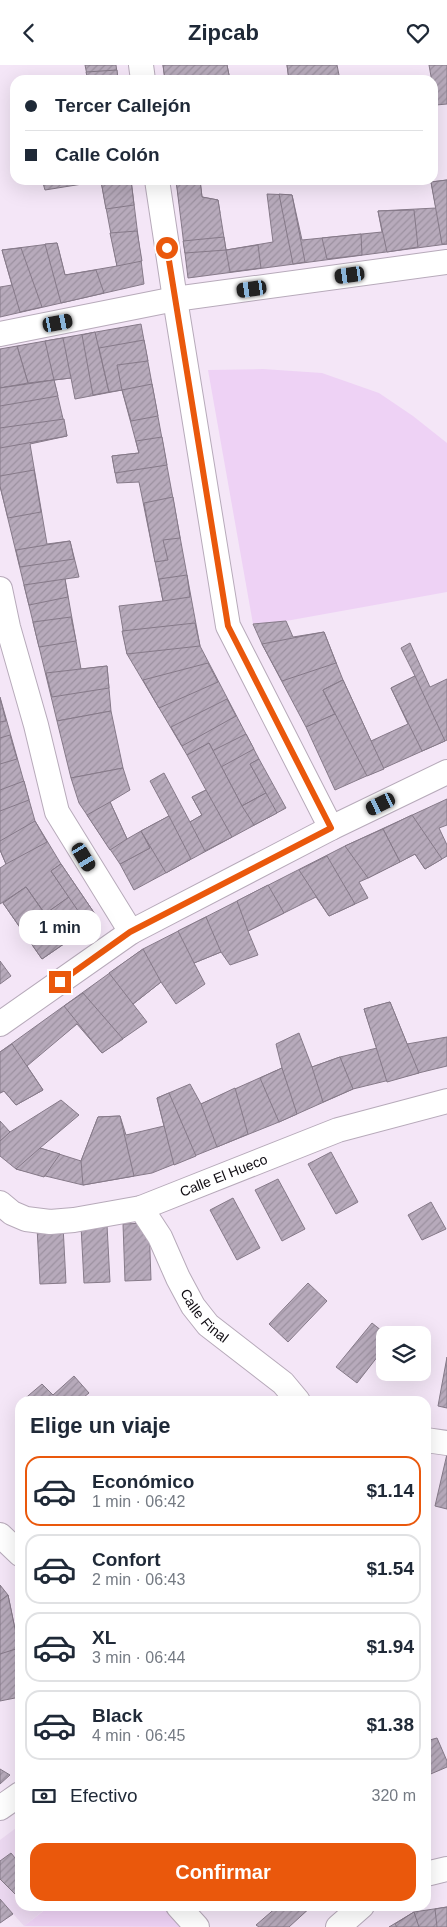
<!DOCTYPE html>
<html lang="es">
<head>
<meta charset="utf-8">
<style>
  :root { --surface:#fff; --page:#f2f2f3; --text:#1f2937; --muted:#747a83; --line:#e0e1e3; --accent:#ea580c }
  body { margin:0; font-family:Arial,sans-serif; background:var(--page); color:var(--text); height:100vh; display:flex; flex-direction:column; font-size:19px; white-space:nowrap }
  * { box-sizing:border-box; margin:0 }
  p { font-size:16px; color:var(--muted) }
  .icon { flex:none; width:28px; height:28px; fill:none; stroke:currentColor; stroke-width:2; stroke-linecap:round; stroke-linejoin:round }
  .map { position:relative; flex:1; overflow:hidden }
  .drawer { position:absolute; left:15px; top:1331px; width:416px; height:515px; display:flex; flex-direction:column; background:var(--surface); border-radius:15px; box-shadow:0 5px 20px #0002 }
  .drawer>* { flex:none }
  .top-card { position:absolute; left:10px; top:10px; width:428px; height:110px; border-radius:15px; box-shadow:0 5px 20px #0002; display:grid; align-content:center; height:110px; padding:0 15px; background:var(--surface) }
  .controls { position:absolute; left:376px; top:1261px; display:grid; gap:10px }
  .controls a { display:grid; place-items:center; width:55px; height:55px; border-radius:10px; background:var(--surface); box-shadow:0 5px 20px #0002; font-size:25px }
  .end { position:absolute; width:22px; height:22px; margin:-11px; border:6px solid #ea580c; background:#fff; box-shadow:0 0 0 2px #fff }
  .from { border-radius:50% }
  .bubble { position:absolute; height:35px; border-radius:15px; background:var(--surface); box-shadow:0 5px 20px #0002; font-size:16px; font-weight:700; line-height:35px; text-align:center }
  .car { position:absolute; width:15px; height:30px; margin:-15px -8px; border-radius:6px; box-shadow:0 0 4px 1px #0007; background:linear-gradient(#222 24%,#8ab4d8 0 40%,#222 0 76%,#8ab4d8 0 86%,#222 0) }
  .top-card b { display:flex; align-items:center; gap:18px; height:48px; font-size:19px }
  .top-card b+b { border-top:1px solid var(--line) }
  .top-card i { width:12px; height:12px; background:var(--text) }
  ul { padding:0; list-style:none }
  li { display:flex; align-items:center; gap:15px; height:70px; margin:0 10px 8px; padding:0 5px; border:2px solid var(--line); border-radius:15px }
  li div { flex:1 }
  li b { display:block; font-size:19px }
  li em { font-style:normal; font-weight:700 }
  li.current { border-color:var(--accent) }
  li>.icon { width:45px; height:45px; stroke-width:1.5 }
  h2 { padding:0 15px; font-size:22px; line-height:60px }
  .pay { display:flex; align-items:center; gap:12px; height:55px; padding:0 15px; font-size:19px }
  .pay p { margin-inline-start:auto }
  .button { display:flex; gap:10px; margin-top:auto; padding:10px 15px }
  .button a { flex:1; height:58px; border-radius:15px; background:var(--accent); color:#fff; font-size:20px; font-weight:700; line-height:58px; text-align:center }
  header { display:flex; justify-content:space-between; align-items:center; height:65px; padding:0 15px; background:var(--surface); font-size:22px; font-weight:700 }
  .map>svg:first-child { display:block }
  .built { fill:#ecd9f1 }
  .grass { fill:#eed2f5 }
  .building { fill:url(#building-hatch); stroke:#867a89 }
  .lines { fill:none; stroke-linecap:round; stroke-linejoin:round }
  .minor-casing { stroke:#b7aaba; stroke-width:26 }
  .minor { stroke:#fff; stroke-width:24 }
  .route { stroke:#ea580c; stroke-width:6 }
  .labels { text-anchor:middle; stroke-width:5; stroke-linejoin:round; paint-order:stroke }
  .street-label { font-size:14px; fill:#0f0b11; stroke:#fff }
</style>
</head>
<body>
<header><svg class="icon" aria-label="back" viewBox="0 0 24 24"><path d="M15 5l-7 7 7 7"/></svg>Zipcab<svg class="icon" aria-label="heart" viewBox="0 0 24 24"><path d="M12 20l-8-8c-3-5 5-10 8-4 3-6 11-1 8 4z"/></svg></header>
<div class="map">
<svg width="447" height="1862" viewBox="0 0 447 1862">
  <defs>
    <pattern id="building-hatch" width="6" height="6" patternUnits="userSpaceOnUse" patternTransform="scale(1.25)"><rect width="6" height="6" fill="#b7aabb"/><path d="M-1 1l2-2M0 6l6-6M5 7l2-2" fill="none" stroke="#9c91a0"/></pattern>
  </defs>
  <rect width="100%" height="100%" fill="#f4e6f7"/>
  <polygon class="built" points="20,1760 20,1841 49,1841 24,1861 0,1834 0,1775"/>
  <g class="grass">
    <polygon points="263,304 322,308 379,328 413,351 447,378 447,527 286,556 253,559 208,305"/>
    <polygon points="50,1841 178,1841 197,1862 24,1861"/>
  </g>
  <g class="building">
    <polygon points="85,0 116,0 118,15 88,15"/>
    <polygon points="163,0 227,0 229,10 165,15"/>
    <polygon points="163,0 227,0 230,15 165,15"/>
    <polygon points="287,0 310,0 312,15 289,15"/>
    <polygon points="287,0 337,0 340,15 289,15"/>
    <polygon points="429,0 447,0 447,39 436,40"/>
    <polygon points="117,5 118,15 88,15 86,7"/>
    <polygon points="42,115 131,115 144,219 0,252 0,222 12,220 2,185 57,178 65,210 117,201 101,116 45,125"/>
    <polygon points="131,115 134,140 106,144 101,116"/>
    <polygon points="176,115 200,115 202,132 218,135 220,148 181,150"/>
    <polygon points="176,115 200,115 202,132 218,135 226,185 273,177 267,129 292,130 302,175 382,167 378,146 436,143 431,117 447,115 447,179 188,213"/>
    <polygon points="447,115 447,179 442,179 431,117"/>
    <polygon points="279,129 292,130 305,197 293,199"/>
    <polygon points="414,145 418,182 387,187 378,146"/>
    <polygon points="137,166 142,196 117,201 110,168"/>
    <polygon points="361,169 362,190 327,194 322,173"/>
    <polygon points="224,172 226,185 185,188 183,176"/>
    <polygon points="57,178 65,210 96,205 104,228 61,238 45,179"/>
    <polygon points="258,180 261,203 230,207 226,185"/>
    <polygon points="21,183 42,242 20,247 2,185"/>
    <polygon points="141,259 200,581 259,694 250,699 266,728 242,741 209,678 187,690 127,589 119,541 163,536 139,417 117,418 112,391 139,388 122,325 75,334 71,313 28,318 17,281"/>
    <polygon points="95,267 109,327 93,330 82,270"/>
    <polygon points="63,273 71,313 54,315 45,276"/>
    <polygon points="144,275 148,296 117,300 122,325 109,327 99,283"/>
    <polygon points="17,281 28,318 0,323 0,284"/>
    <polygon points="54,315 67,371 30,379 47,479 70,476 79,512 65,514 81,604 107,601 111,646 57,656 0,421 0,323"/>
    <polygon points="54,315 58,331 0,341 0,323"/>
    <polygon points="152,319 158,351 131,356 122,325"/>
    <polygon points="64,354 67,371 0,383 0,363"/>
    <polygon points="162,372 167,400 115,408 112,391 139,388 136,376"/>
    <polygon points="34,405 41,447 8,453 0,421 0,411"/>
    <polygon points="173,432 180,473 163,475 168,495 155,497 144,438"/>
    <polygon points="70,476 74,494 20,502 16,485"/>
    <polygon points="187,510 190,532 163,536 159,514"/>
    <polygon points="65,514 68,532 29,540 24,520"/>
    <polygon points="71,552 76,576 39,582 33,557"/>
    <polygon points="286,556 293,572 324,567 343,615 323,625 335,649 306,662 262,579 253,559"/>
    <polygon points="195,558 200,581 127,589 122,566"/>
    <polygon points="324,567 336,598 282,616 262,579"/>
    <polygon points="410,578 430,622 447,614 447,675 335,725 306,662 335,649 323,625 343,615 371,676 408,659 391,623 415,611 401,583"/>
    <polygon points="208,598 218,617 159,643 143,615"/>
    <polygon points="107,601 109,623 52,632 46,608"/>
    <polygon points="415,611 445,676 422,686 391,623"/>
    <polygon points="343,615 384,704 367,711 323,625"/>
    <polygon points="0,632 35,756 61,799 51,806 69,832 45,849 26,822 0,839 0,803 6,799 0,785"/>
    <polygon points="0,633 6,656 0,657"/>
    <polygon points="227,634 236,651 182,681 171,662"/>
    <polygon points="111,646 123,703 71,713 57,656"/>
    <polygon points="246,669 254,684 221,702 212,686"/>
    <polygon points="10,670 17,694 0,699 0,673"/>
    <polygon points="209,678 242,741 266,728 250,699 259,694 286,743 134,825 120,799 150,783 141,766 169,751 150,716 164,708 190,757 202,750 192,732 206,725 187,690"/>
    <polygon points="123,703 130,725 110,737 127,774 141,766 150,783 120,799 79,738 71,713"/>
    <polygon points="24,716 29,735 0,746 0,725"/>
    <polygon points="206,725 232,772 205,786 190,757 202,750 192,732"/>
    <polygon points="266,728 277,748 254,760 242,741"/>
    <polygon points="447,734 447,760 439,763 447,780 447,791 425,804 415,789 368,813 359,817 368,833 329,851 316,832 248,866 258,890 230,900 221,887 194,898 205,919 176,939 161,917 133,939 147,957 102,988 77,959 27,1001 43,1025 16,1040 4,1026 0,1028 0,987 143,884 345,781"/>
    <polygon points="110,737 127,774 110,785 87,750"/>
    <polygon points="412,750 442,794 425,804 415,789 400,797 383,764"/>
    <polygon points="169,751 191,794 166,808 141,766"/>
    <polygon points="35,756 47,777 6,799 0,785 0,776"/>
    <polygon points="383,764 400,797 368,813 345,781"/>
    <polygon points="327,791 355,839 329,851 299,805"/>
    <polygon points="61,799 99,855 42,894 3,838 26,822 45,849 69,832 51,806"/>
    <polygon points="61,799 99,855 89,862 51,806"/>
    <polygon points="268,820 284,848 248,866 237,836"/>
    <polygon points="26,822 65,878 42,894 3,838"/>
    <polygon points="206,852 221,887 194,898 178,866"/>
    <polygon points="143,884 161,917 133,939 109,908"/>
    <polygon points="0,896 11,911 0,919"/>
    <polygon points="83,928 123,974 102,988 64,941"/>
    <polygon points="390,937 407,979 447,972 447,1001 353,1024 279,1057 152,1108 83,1120 16,1104 0,1091 0,1076 10,1067 61,1035 79,1050 40,1083 81,1096 98,1052 120,1051 126,1070 164,1061 157,1033 190,1019 201,1039 282,1003 276,979 299,968 312,1002 340,992 377,983 364,944"/>
    <polygon points="390,937 419,1008 387,1017 364,944"/>
    <polygon points="12,979 43,1025 16,1040 4,1026 0,1028 0,987"/>
    <polygon points="340,992 353,1024 323,1037 312,1002"/>
    <polygon points="282,1003 297,1049 279,1057 260,1013"/>
    <polygon points="235,1023 248,1069 217,1082 201,1039"/>
    <polygon points="169,1028 196,1091 174,1100 157,1033"/>
    <polygon points="120,1051 134,1111 83,1120 81,1096 98,1052"/>
    <polygon points="0,1056 10,1067 0,1076"/>
    <polygon points="40,1083 60,1089 44,1112 16,1104"/>
    <polygon points="331,1087 358,1137 336,1149 308,1099"/>
    <polygon points="278,1114 305,1164 282,1176 255,1125"/>
    <polygon points="233,1133 260,1183 237,1195 210,1145"/>
    <polygon points="431,1137 446,1164 422,1175 408,1150"/>
    <polygon points="149,1158 151,1215 125,1216 123,1159"/>
    <polygon points="107,1160 110,1217 84,1218 81,1161"/>
    <polygon points="63,1161 66,1218 40,1219 37,1162"/>
    <polygon points="308,1218 327,1236 288,1277 269,1259"/>
    <polygon points="372,1258 387,1270 385,1270 385,1282 357,1318 336,1302"/>
    <polygon points="447,1292 447,1343 438,1341"/>
    <polygon points="74,1311 89,1328 79,1336 22,1336 42,1319 53,1330"/>
    <polygon points="447,1389 447,1444 435,1441"/>
    <polygon points="0,1520 8,1530 20,1589 20,1632 0,1636"/>
    <polygon points="8,1530 19,1583 0,1589 0,1536"/>
    <polygon points="437,1673 447,1696 447,1702 426,1711 426,1676"/>
    <polygon points="0,1704 10,1710 0,1719"/>
    <polygon points="11,1788 20,1799 20,1834 0,1814 0,1796"/>
    <polygon points="0,1834 13,1849 0,1858"/>
    <polygon points="278,1841 312,1841 289,1862 259,1862 256,1860"/>
    <polygon points="447,1842 447,1862 389,1862 414,1847"/>
    <polygon points="447,1842 447,1862 437,1862 435,1844"/>
    <polygon points="414,1847 419,1862 397,1862 395,1859"/>
  </g>
  <g class="lines">
    <g class="minor-casing">
      <g id="minor">
        <polyline points="141,0 143,15"/>
        <polyline points="157,115 175,234 228,561 331,763"/>
        <polyline points="0,269 175,234 447,197"/>
        <polyline points="0,524 8,562 36,660 57,747 131,867"/>
        <polyline points="0,959 131,867 331,763 447,707"/>
        <path id="s1" d="M0,1138L12,1148L26,1154L50,1157L74,1155L141,1143L338,1065L447,1036"/>
        <path id="s2" d="M141,1143L160,1172L178,1213L193,1241L208,1260L283,1318L298,1336"/>
        <polyline points="426,1375 447,1378"/>
        <polyline points="0,1470 20,1489"/>
        <polyline points="0,1743 20,1729"/>
        <polyline points="426,1809 447,1804"/>
        <polyline points="178,1841 197,1862"/>
        <polyline points="338,1862 362,1841"/>
      </g>
    </g>
    <use href="#minor" class="minor"/>
  </g>
  <g class="lines">
    <polyline class="route" points="60,917 130,867 331,763 228,561 167,183"/>
  </g>
  <g class="labels">
    <g class="street-label">
      <text dy="5" stroke="none"><textPath href="#s1" startOffset="236">Calle El Hueco</textPath></text>
      <text dy="5" stroke="none"><textPath href="#s2" startOffset="126">Calle Final</textPath></text>
    </g>
  </g>
</svg>
<div class="controls">
<a><svg class="icon" aria-label="layers" viewBox="0 0 24 24"><path d="M12 4l9 5-9 5-9-5zM3 14l9 5 9-5"/></svg></a>
</div>
<i class="end from" style="left:167px;top:183px"></i>
<i class="end" style="left:60px;top:917px"></i>
<div class="bubble" style="left:19px;top:845px;width:82px">1 min</div>
<i class="car" style="left:350px;top:210px;rotate:262deg"></i>
<i class="car" style="left:252px;top:224px;rotate:262deg"></i>
<i class="car" style="left:58px;top:258px;rotate:79deg"></i>
<i class="car" style="left:381px;top:739px;rotate:244deg"></i>
<i class="car" style="left:84px;top:792px;rotate:149deg"></i>
<div class="top-card">
<b><i class="from"></i>Tercer Callejón</b>
<b><i></i>Calle Colón</b>
</div>
<section class="drawer">
<h2>Elige un viaje</h2>
<ul>
<li class="current"><svg class="icon" aria-label="car" viewBox="0 0 24 24"><path d="M5 17H2v-5l4-1 3-4h7l3 4 3 1v5h-3M9 17h6M6 11h13"/><circle cx="7" cy="17" r="2"/><circle cx="17" cy="17" r="2"/></svg><div><b>Económico</b><p>1 min · 06:42</p></div><em>$1.14</em></li>
<li><svg class="icon" aria-label="car" viewBox="0 0 24 24"><path d="M5 17H2v-5l4-1 3-4h7l3 4 3 1v5h-3M9 17h6M6 11h13"/><circle cx="7" cy="17" r="2"/><circle cx="17" cy="17" r="2"/></svg><div><b>Confort</b><p>2 min · 06:43</p></div><em>$1.54</em></li>
<li><svg class="icon" aria-label="car" viewBox="0 0 24 24"><path d="M5 17H2v-5l4-1 3-4h7l3 4 3 1v5h-3M9 17h6M6 11h13"/><circle cx="7" cy="17" r="2"/><circle cx="17" cy="17" r="2"/></svg><div><b>XL</b><p>3 min · 06:44</p></div><em>$1.94</em></li>
<li><svg class="icon" aria-label="car" viewBox="0 0 24 24"><path d="M5 17H2v-5l4-1 3-4h7l3 4 3 1v5h-3M9 17h6M6 11h13"/><circle cx="7" cy="17" r="2"/><circle cx="17" cy="17" r="2"/></svg><div><b>Black</b><p>4 min · 06:45</p></div><em>$1.38</em></li>
</ul>
<div class="pay"><svg class="icon" aria-label="cash" viewBox="0 0 24 24"><path d="M3 7h18v10H3z"/><circle cx="12" cy="12" r="2"/></svg>Efectivo<p>320 m</p></div>
<div class="button"><a>Confirmar</a></div>
</section>
</div>
</body>
</html>
